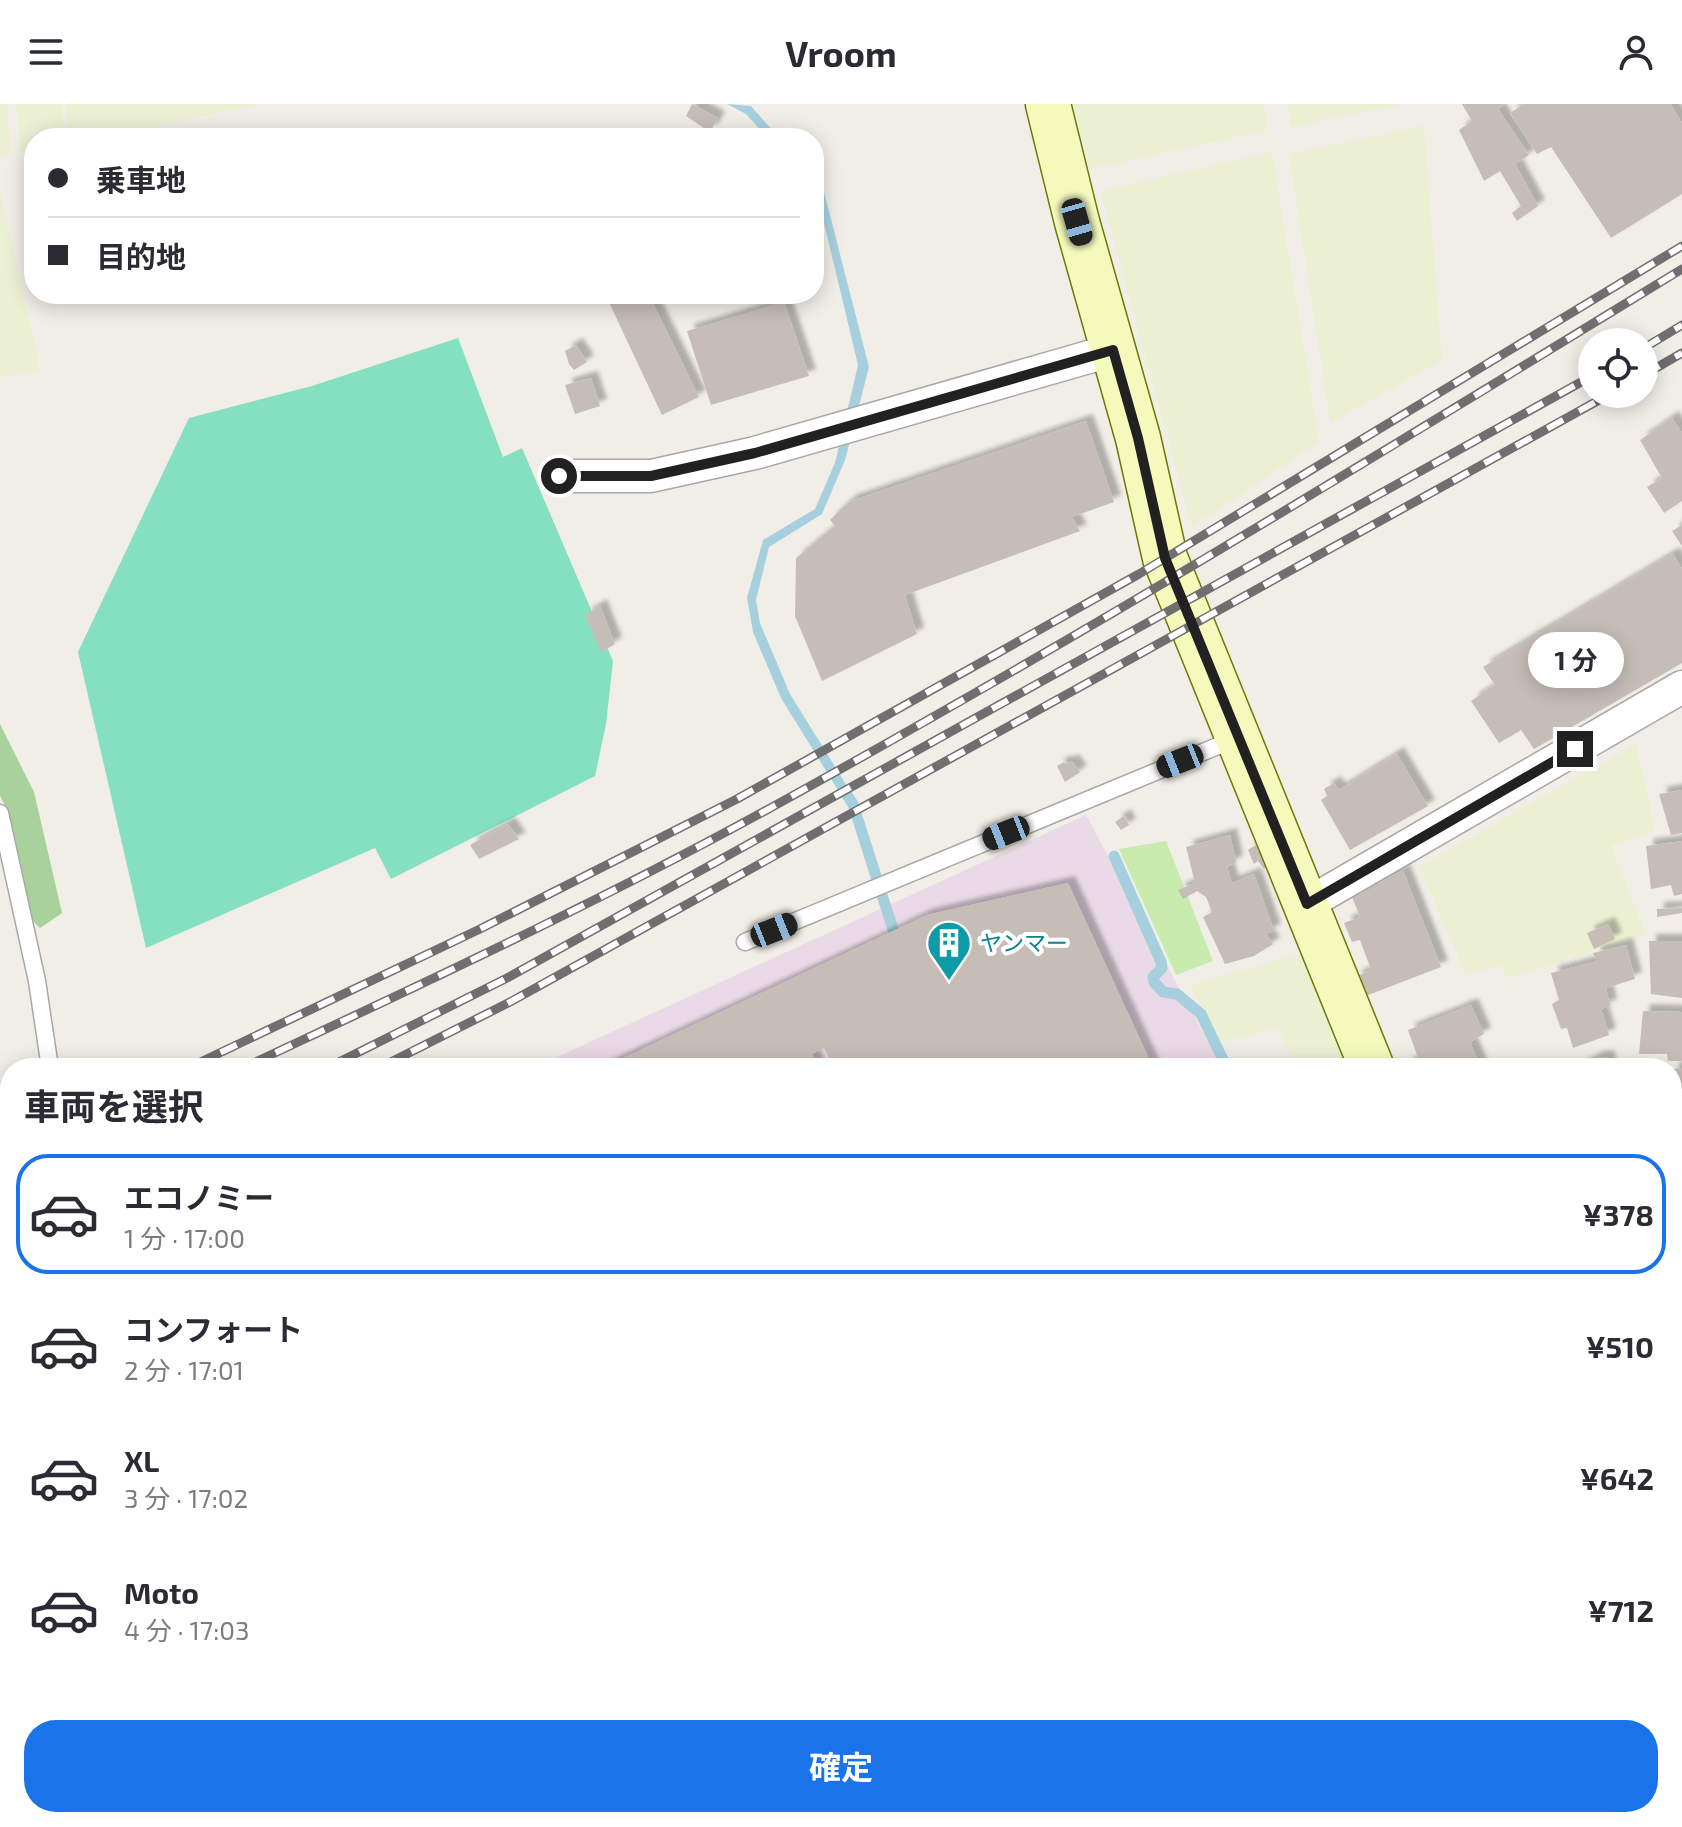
<!DOCTYPE html>
<html lang="ja">
<head>
<meta charset="utf-8">
<style>
  :root { --surface:#fff; --page:#f7f7f7; --text:#2b2b33; --muted:#7c7c81; --line:#e1e1e2; --accent:#1a73e8 }
  body { margin:0; font-family:"Exo 2","Noto Sans JP",sans-serif; background:var(--page); color:var(--text); height:100vh; display:flex; flex-direction:column; font-size:30px; white-space:nowrap }
  * { box-sizing:border-box; margin:0 }
  p { font-size:26px; color:var(--muted) }
  .icon { flex:none; width:44px; height:44px; fill:none; stroke:currentColor; stroke-width:2; stroke-linecap:round; stroke-linejoin:round }
  .map { position:relative; flex:1; overflow:hidden }
  .side { position:absolute; left:0px; top:954px; width:1682px; height:770px; display:flex; flex-direction:column; background:var(--surface); border-radius:32px 32px 0 0; box-shadow:0 4px 20px #0003 }
  .side>* { flex:none }
  .hud { position:absolute; left:24px; top:24px; width:800px; height:176px; border-radius:32px; box-shadow:0 4px 20px #0003; display:grid; align-content:center; height:176px; padding:0 24px; background:var(--surface) }
  .fabs { position:absolute; left:1578px; top:224px; display:grid; gap:16px }
  .fabs a { display:grid; place-items:center; width:80px; height:80px; border-radius:50%; background:var(--surface); box-shadow:0 4px 20px #0003; font-size:40px }
  .end { position:absolute; width:36px; height:36px; margin:-18px; border:10px solid #212121; background:#fff; box-shadow:0 0 0 4px #fff }
  .from { border-radius:50% }
  .bubble { position:absolute; height:56px; border-radius:28px; background:var(--surface); box-shadow:0 4px 20px #0003; font-size:26px; font-weight:700; line-height:56px; text-align:center }
  .car { position:absolute; width:24px; height:48px; margin:-24px -12px; border-radius:10px; box-shadow:0 0 6px 2px #0007; background:linear-gradient(#222 24%,#8ab4d8 0 40%,#222 0 76%,#8ab4d8 0 86%,#222 0) }
  .hud b { display:flex; align-items:center; gap:28px; height:76px; font-size:30px }
  .hud b+b { border-top:2px solid var(--line) }
  .hud i { width:20px; height:20px; background:var(--text) }
  ul { padding:0; list-style:none }
  li { display:flex; align-items:center; gap:24px; height:120px; margin:0 16px 12px; padding:0 8px; border:4px solid transparent; border-radius:32px }
  li div { flex:1 }
  li b { display:block; font-size:30px }
  li em { font-style:normal; font-weight:700 }
  li.on { border-color:var(--accent) }
  li>.icon { width:72px; height:72px; stroke-width:1.5 }
  h2 { padding:0 24px; font-size:36px; line-height:96px }
  .button { display:flex; gap:16px; margin-top:auto; padding:16px 24px }
  .button a { flex:1; height:92px; border-radius:32px; background:var(--accent); color:#fff; font-size:32px; font-weight:700; line-height:92px; text-align:center }
  header { display:flex; justify-content:space-between; align-items:center; height:104px; padding:0 24px; background:var(--surface); font-size:36px; font-weight:700 }
  .map>svg:first-child { display:block }
  .industrial { fill:#ead9e6 }
  .farmland { fill:#ecf0d3 }
  .grass { fill:#c9ebad }
  .forest { fill:#a9d19c }
  .pitch { fill:#85e0c1 }
  .water { fill:#a7d0df }
  .lines { fill:none; stroke-linecap:round; stroke-linejoin:round }
  .stream { stroke:#a7d0df; stroke-width:11 }
  .building { fill:#c6beb6; filter:url(#shadow) }
  .lane-casing { stroke:#a8a8a8; stroke-width:19 }
  .street-casing { stroke:#a8a8a8; stroke-width:35 }
  .secondary-casing { stroke:#6a7b04; stroke-width:47 }
  .lane { stroke:#fff; stroke-width:16 }
  .street { stroke:#fff; stroke-width:32 }
  .secondary { stroke:#f5fabc; stroke-width:44 }
  .rail-casing { stroke:#6f6f6f; stroke-width:9 }
  .rail { stroke:#fff; stroke-width:6; stroke-dasharray:18; stroke-linecap:butt }
  .route { stroke:#212121; stroke-width:10 }
  .labels { text-anchor:middle; stroke-width:8; stroke-linejoin:round; paint-order:stroke }
  .culture-label { font-size:22px; fill:#0d838f; stroke:#fff; text-anchor:start }
</style>
</head>
<body>
<header><svg class="icon" aria-label="menu" viewBox="0 0 24 24"><path d="M4 6h16M4 12h16M4 18h16"/></svg>Vroom<svg class="icon" aria-label="person" viewBox="0 0 24 24"><circle cx="12" cy="8" r="4"/><path d="M4 21q1-7 8-7t8 7"/></svg></header>
<div class="map">
<svg width="1682" height="1723" viewBox="0 0 1682 1723">
  <defs>
    <filter id="shadow"><feDropShadow dx="7" dy="-7" stdDeviation="2" flood-color="#0004"/></filter>
  </defs>
  <rect width="100%" height="100%" fill="#f1eee7"/>
  <g class="industrial">
    <polygon points="1086,711 1222,964 533,964"/>
    <polygon points="10,1203 10,1714 359,1714 355,1723 0,1723 0,1207"/>
  </g>
  <g class="farmland">
    <polygon points="0,0 7,0 11,50 0,51"/>
    <polygon points="16,0 61,0 65,34 34,34 34,46 20,49"/>
    <polygon points="65,0 260,0 101,34 68,34"/>
    <polygon points="1074,0 1263,0 1268,26 1089,65"/>
    <polygon points="1287,0 1402,0 1291,23"/>
    <polygon points="1424,22 1442,256 1330,319 1289,50"/>
    <polygon points="1272,48 1319,338 1192,423 1100,87"/>
    <polygon points="0,88 40,265 0,274"/>
    <polygon points="1636,640 1655,727 1611,742 1646,831 1508,874 1501,862 1465,869 1419,763"/>
    <polygon points="1303,849 1351,964 1297,964 1278,924 1222,938 1190,881"/>
    <polygon points="1682,1214 1682,1303 1672,1305 1672,1216"/>
    <polygon points="382,1714 441,1714 443,1723 377,1723"/>
  </g>
  <g class="grass">
    <polygon points="1166,737 1213,857 1176,871 1119,745"/>
    <polygon points="632,1714 671,1714 669,1723 632,1723"/>
  </g>
  <polygon class="forest" points="0,620 34,688 62,809 40,824 33,817 7,705 0,692"/>
  <polygon class="pitch" points="458,234 503,353 522,344 613,557 606,620 595,672 391,775 375,744 146,844 78,548 189,314 312,282"/>
  <g class="water">
    <polygon points="727,0 751,2 779,34 768,34 746,10"/>
    <polygon points="814,74 823,84 869,263 845,356 822,410 769,443 756,496 760,519 790,590 857,698 849,704 781,594 753,528 747,494 763,436 815,405 835,359 858,261 819,98 814,88"/>
  </g>
  <g class="lines">
    <g class="stream">
      <polyline points="845,688 853,700 897,838"/>
      <polyline points="1114,752 1161,858 1162,864 1153,873 1154,878 1163,888 1177,890 1201,910 1227,964"/>
    </g>
  </g>
  <g class="building">
    <polygon points="692,0 718,14 710,28 686,12"/>
    <polygon points="1462,0 1505,0 1498,5 1529,51 1515,60 1538,102 1517,117 1512,109 1521,102 1500,67 1484,77 1459,26 1472,17"/>
    <polygon points="1524,0 1670,0 1682,19 1682,90 1611,134 1551,43 1537,50 1510,9"/>
    <polygon points="605,190 648,190 699,293 662,311"/>
    <polygon points="784,198 809,272 711,301 687,227"/>
    <polygon points="576,241 587,258 574,266 569,260 565,247"/>
    <polygon points="591,274 600,302 575,310 565,281"/>
    <polygon points="1672,314 1682,329 1682,397 1664,409 1647,383 1662,374 1640,336"/>
    <polygon points="1086,317 1114,398 1072,413 1080,427 905,491 917,530 822,577 795,512 796,454 835,422 830,416 841,405 851,397"/>
    <polygon points="1682,421 1682,442 1672,427"/>
    <polygon points="1673,450 1682,465 1682,559 1534,645 1521,626 1499,639 1471,597 1495,581 1483,563"/>
    <polygon points="600,502 615,540 601,548 585,511"/>
    <polygon points="1397,650 1428,702 1350,746 1321,696 1327,692 1324,685 1334,679 1339,686"/>
    <polygon points="1072,657 1080,668 1065,678 1057,662 1064,658 1066,660"/>
    <polygon points="1682,686 1682,729 1671,731 1659,690"/>
    <polygon points="1124,712 1129,721 1121,726 1115,718"/>
    <polygon points="508,720 519,735 479,755 470,741"/>
    <polygon points="1230,731 1236,758 1227,763 1232,779 1254,770 1274,827 1266,830 1273,840 1254,852 1225,860 1203,813 1212,808 1206,793 1197,787 1183,795 1178,786 1195,779 1186,743"/>
    <polygon points="1682,737 1682,790 1674,792 1671,781 1651,785 1646,742"/>
    <polygon points="1259,739 1269,762 1264,765 1258,757 1254,760 1248,746"/>
    <polygon points="1403,767 1441,863 1363,893 1355,873 1371,866 1360,836 1352,838 1344,819 1360,813 1350,788"/>
    <polygon points="1068,779 1153,964 834,964 824,944 812,950 819,964 602,964 927,811"/>
    <polygon points="1682,804 1682,809 1657,813 1657,805"/>
    <polygon points="1608,820 1615,835 1594,845 1587,829"/>
    <polygon points="1649,837 1682,837 1682,894 1651,890"/>
    <polygon points="1626,841 1635,875 1606,884 1610,902 1601,905 1609,931 1573,944 1567,924 1561,925 1552,900 1559,896 1551,869 1597,857 1593,849"/>
    <polygon points="1471,901 1484,930 1470,938 1481,964 1406,964 1405,962 1418,954 1408,926"/>
    <polygon points="1643,907 1682,908 1682,957 1668,957 1667,950 1639,950"/>
    <polygon points="1607,953 1610,964 1577,964 1597,954"/>
    <polygon points="1682,964 1682,979 1672,979 1672,965"/>
    <polygon points="1681,983 1682,1052 1672,1053 1672,984"/>
    <polygon points="1682,1069 1682,1121 1672,1123 1672,1072"/>
    <polygon points="10,1238 10,1541 0,1546 0,1242"/>
    <polygon points="1682,1311 1682,1438 1672,1436 1672,1313"/>
    <polygon points="3,1649 10,1664 10,1714 19,1714 12,1718 14,1723 0,1723 0,1650"/>
    <polygon points="51,1714 108,1714 94,1723 56,1723"/>
    <polygon points="145,1714 293,1714 297,1723 150,1723"/>
    <polygon points="299,1714 320,1714 303,1723"/>
    <rect x="570" y="1714" width="54" height="9"/>
    <polygon points="994,1714 1003,1714 1002,1723 993,1723"/>
    <polygon points="1025,1714 1106,1714 1106,1723 1024,1723"/>
  </g>
  <g class="lines">
    <g class="lane-casing">
      <g id="lane">
        <polyline points="0,709 37,877 50,964"/>
        <polyline points="745,838 1237,634"/>
        <polyline points="0,1146 9,1142"/>
        <polyline points="1672,1560 1682,1517"/>
      </g>
    </g>
    <g class="street-casing">
      <g id="street">
        <polyline points="559,372 651,372 755,349 1113,246"/>
        <polyline points="1307,800 1682,583"/>
        <polyline points="0,1195 10,1191"/>
        <polyline points="456,1714 458,1723"/>
        <polyline points="746,1714 789,1723"/>
        <polyline points="890,1723 892,1714"/>
        <polyline points="1303,1723 1354,1723"/>
        <polyline points="1650,1723 1651,1714"/>
      </g>
    </g>
    <g class="secondary-casing">
      <g id="secondary">
        <polyline points="1048,0 1077,118 1138,334 1165,454 1372,964"/>
        <polyline points="1672,1586 1682,1606"/>
      </g>
    </g>
    <use href="#lane" class="lane"/>
    <use href="#street" class="street"/>
    <use href="#secondary" class="secondary"/>
    <g class="rail-casing">
      <g id="rail">
        <polyline points="1644,244 1682,221"/>
        <polyline points="1644,271 1682,249"/>
        <polyline points="188,964 480,825 737,695 1139,470 1682,142"/>
        <path d="M243,964C417,882 593,801 763,708C1075,537 1378,351 1682,165"/>
        <polyline points="327,964 507,874 1592,272"/>
        <polyline points="379,964 510,898 1610,290"/>
        <polyline points="0,1053 10,1048"/>
        <polyline points="0,1079 10,1074"/>
        <polyline points="0,1127 10,1122"/>
        <polyline points="0,1155 10,1150"/>
      </g>
    </g>
    <use href="#rail" class="rail"/>
  </g>
  <g class="lines">
    <polyline class="route" points="559,372 651,372 755,349 1113,246 1138,334 1165,454 1307,800 1575,645"/>
  </g>
  <defs>
    <g id="building-pin" transform="scale(2.3)"><path d="M0 17L-7.5 6A9.5 9.5 0 1 1 7.5 6Z" fill="#0f9aa8" stroke="#fff"/><path d="M-4-6H4V6H1V3H-1V6H-4ZM-2.5-4.3h1.7v1.8h-1.7ZM.8-4.3h1.7v1.8H.8ZM-2.5-1h1.7V.8h-1.7ZM.8-1h1.7V.8H.8Z" fill="#fff"/></g>
  </defs>
  <g fill-rule="evenodd">
    <use href="#building-pin" x="949" y="839"/>
  </g>
  <g class="labels">
    <g class="culture-label">
      <text x="980" y="847">ヤンマー</text>
    </g>
  </g>
</svg>
<div class="fabs">
<a><svg class="icon" aria-label="locate" viewBox="0 0 24 24"><circle cx="12" cy="12" r="6"/><path d="M12 2v4M12 18v4M2 12h4M18 12h4"/></svg></a>
</div>
<i class="end from" style="left:559px;top:372px"></i>
<i class="end" style="left:1575px;top:645px"></i>
<div class="bubble" style="left:1528px;top:528px;width:96px">1 分</div>
<i class="car" style="left:1077px;top:118px;rotate:164deg"></i>
<i class="car" style="left:1180px;top:657px;rotate:248deg"></i>
<i class="car" style="left:1006px;top:729px;rotate:248deg"></i>
<i class="car" style="left:774px;top:826px;rotate:68deg"></i>
<div class="hud">
<b><i class="from"></i>乗車地</b>
<b><i></i>目的地</b>
</div>
<section class="side">
<h2>車両を選択</h2>
<ul>
<li class="on"><svg class="icon" aria-label="car" viewBox="0 0 24 24"><path d="M5 17H2v-5l4-1 3-4h7l3 4 3 1v5h-3M9 17h6M6 11h13"/><circle cx="7" cy="17" r="2"/><circle cx="17" cy="17" r="2"/></svg><div><b>エコノミー</b><p>1 分 · 17:00</p></div><em>¥378</em></li>
<li><svg class="icon" aria-label="car" viewBox="0 0 24 24"><path d="M5 17H2v-5l4-1 3-4h7l3 4 3 1v5h-3M9 17h6M6 11h13"/><circle cx="7" cy="17" r="2"/><circle cx="17" cy="17" r="2"/></svg><div><b>コンフォート</b><p>2 分 · 17:01</p></div><em>¥510</em></li>
<li><svg class="icon" aria-label="car" viewBox="0 0 24 24"><path d="M5 17H2v-5l4-1 3-4h7l3 4 3 1v5h-3M9 17h6M6 11h13"/><circle cx="7" cy="17" r="2"/><circle cx="17" cy="17" r="2"/></svg><div><b>XL</b><p>3 分 · 17:02</p></div><em>¥642</em></li>
<li><svg class="icon" aria-label="car" viewBox="0 0 24 24"><path d="M5 17H2v-5l4-1 3-4h7l3 4 3 1v5h-3M9 17h6M6 11h13"/><circle cx="7" cy="17" r="2"/><circle cx="17" cy="17" r="2"/></svg><div><b>Moto</b><p>4 分 · 17:03</p></div><em>¥712</em></li>
</ul>
<div class="button"><a>確定</a></div>
</section>
</div>
</body>
</html>
